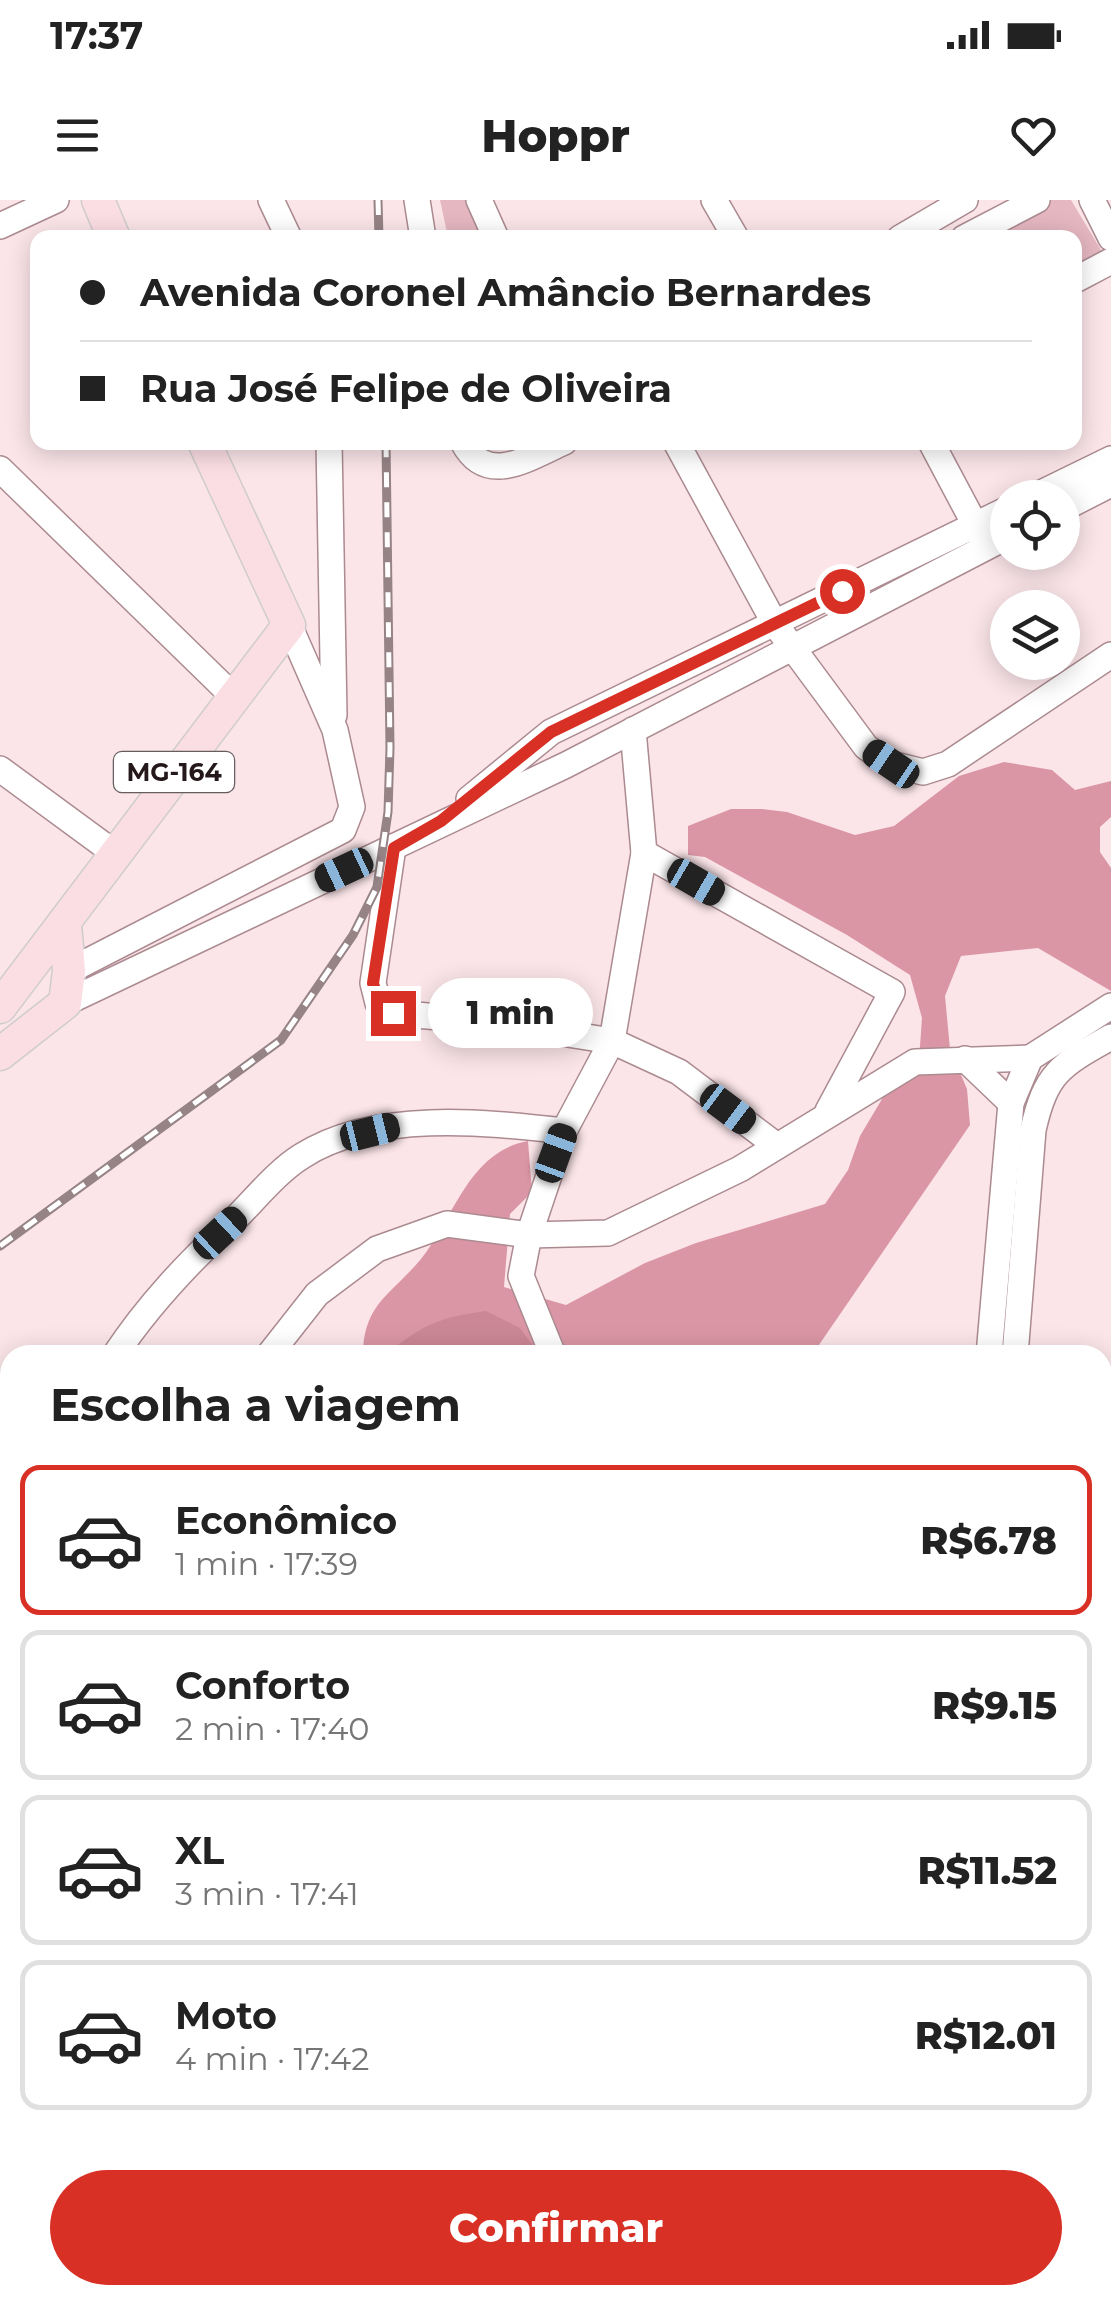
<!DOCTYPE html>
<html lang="pt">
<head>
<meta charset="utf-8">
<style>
  :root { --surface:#fff; --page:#f6f6f6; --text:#222; --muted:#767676; --line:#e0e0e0; --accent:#d93025 }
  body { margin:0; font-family:Montserrat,sans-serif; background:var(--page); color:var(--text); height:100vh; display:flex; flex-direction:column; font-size:38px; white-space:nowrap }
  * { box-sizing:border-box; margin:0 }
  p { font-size:32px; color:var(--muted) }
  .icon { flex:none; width:55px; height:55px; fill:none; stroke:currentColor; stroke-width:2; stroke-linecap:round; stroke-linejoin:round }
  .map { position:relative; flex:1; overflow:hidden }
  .details { position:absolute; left:0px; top:1145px; width:1112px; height:960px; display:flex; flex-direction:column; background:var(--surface); border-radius:30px 30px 0 0; box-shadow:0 5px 25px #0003 }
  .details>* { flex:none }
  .top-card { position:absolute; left:30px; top:30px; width:1052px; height:220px; border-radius:20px; box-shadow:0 5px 25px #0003; display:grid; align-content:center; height:220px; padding:0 50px; background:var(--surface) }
  .fabs { position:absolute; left:990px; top:280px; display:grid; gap:20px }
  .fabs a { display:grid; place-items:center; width:90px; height:90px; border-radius:50%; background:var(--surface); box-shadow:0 5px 25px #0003; font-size:50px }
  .end { position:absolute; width:45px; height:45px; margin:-22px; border:12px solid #d93025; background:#fff; box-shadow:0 0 0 5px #fff }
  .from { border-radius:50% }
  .bubble { position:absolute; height:70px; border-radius:35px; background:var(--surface); box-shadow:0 5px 25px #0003; font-size:32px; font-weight:800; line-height:70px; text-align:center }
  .car { position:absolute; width:30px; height:60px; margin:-30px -15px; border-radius:12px; box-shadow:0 0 8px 2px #0007; background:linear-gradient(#222 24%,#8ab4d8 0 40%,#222 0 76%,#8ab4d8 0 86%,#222 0) }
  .top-card b { display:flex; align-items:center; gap:35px; height:95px; font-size:38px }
  .top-card b+b { border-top:2px solid var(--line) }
  .top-card i { width:25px; height:25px; background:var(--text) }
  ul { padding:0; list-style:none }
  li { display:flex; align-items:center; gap:30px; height:150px; margin:0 20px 15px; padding:0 30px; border:5px solid var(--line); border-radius:20px }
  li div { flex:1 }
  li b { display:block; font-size:38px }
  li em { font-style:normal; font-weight:800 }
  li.current { border-color:var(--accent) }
  li>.icon { width:90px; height:90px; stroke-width:1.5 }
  h2 { padding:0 50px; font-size:45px; line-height:120px }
  .button { display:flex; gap:20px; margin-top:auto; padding:20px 50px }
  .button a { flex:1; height:115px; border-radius:60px; background:var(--accent); color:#fff; font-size:40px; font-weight:800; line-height:115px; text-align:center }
  .status { display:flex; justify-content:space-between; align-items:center; height:70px; padding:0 50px; background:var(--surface); direction:ltr }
  .status svg { height:28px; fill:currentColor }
  header { display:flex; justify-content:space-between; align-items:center; height:130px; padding:0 50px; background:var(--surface); font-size:45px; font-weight:800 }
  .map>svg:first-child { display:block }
  .green { fill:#e5b7c1 }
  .forest { fill:#db96a5 }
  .water { fill:#cb8796 }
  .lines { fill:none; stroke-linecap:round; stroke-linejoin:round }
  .minor-casing { stroke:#ab8a90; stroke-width:28 }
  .major-casing { stroke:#cfcccd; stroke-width:35 }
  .minor { stroke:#fff; stroke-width:25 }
  .major { stroke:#fbdee4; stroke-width:32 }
  .rail-casing { stroke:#958386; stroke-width:9 }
  .rail { stroke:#fff; stroke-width:5; stroke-dasharray:15; stroke-linecap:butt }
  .route { stroke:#d93025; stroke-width:12 }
  .labels { text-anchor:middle; stroke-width:8; stroke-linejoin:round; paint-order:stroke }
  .shield { fill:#fff; stroke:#665d5f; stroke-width:2.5 }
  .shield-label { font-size:25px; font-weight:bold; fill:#24181a }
</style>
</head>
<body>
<div class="status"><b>17:37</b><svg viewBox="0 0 49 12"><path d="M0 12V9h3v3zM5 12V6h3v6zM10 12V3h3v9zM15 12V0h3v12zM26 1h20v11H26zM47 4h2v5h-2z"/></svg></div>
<header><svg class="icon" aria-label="menu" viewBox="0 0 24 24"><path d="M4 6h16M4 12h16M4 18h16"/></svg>Hoppr<svg class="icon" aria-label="heart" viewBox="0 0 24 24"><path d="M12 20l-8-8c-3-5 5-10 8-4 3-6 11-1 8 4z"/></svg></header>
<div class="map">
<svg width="1111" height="2105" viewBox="0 0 1111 2105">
  <rect width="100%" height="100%" fill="#fbe5e9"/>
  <g class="green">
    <polygon points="440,0 481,0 499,37 448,37"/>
    <polygon points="1027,0 1071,0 1104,55 1075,69 1075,38 966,38"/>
  </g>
  <path class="forest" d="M1004,562L1052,570L1075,590L1111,581V617L1100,627V652L1111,668V791L1038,748L961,756L945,796L950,849L967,889L970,925L812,1155H363C363,1104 392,1094 421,1059C454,1018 468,952 528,941L532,992L510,1014L504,1087L566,1105L645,1063L696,1043L825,1004L848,970L860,936L885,894L919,860L922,818L910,775L847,735L705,657L688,655V626L731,609H761L787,612L855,635L894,626L959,576Z"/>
  <path class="water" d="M486,1111L520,1128L540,1155H386C421,1125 440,1117 486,1111Z"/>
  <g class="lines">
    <g class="minor-casing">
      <g id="minor">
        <polyline points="271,0 289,38"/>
        <polyline points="417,0 423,38"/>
        <polyline points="479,0 496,38"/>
        <polyline points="714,0 736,38"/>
        <polyline points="1092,0 1111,38"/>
        <polyline points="0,26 56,0"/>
        <polyline points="900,38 965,0"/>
        <polyline points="964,38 1037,0"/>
        <polyline points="1075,80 1111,61"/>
        <polyline points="329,242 334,515"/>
        <path d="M463,242C487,287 528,258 564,242"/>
        <polyline points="676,242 775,424 866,547 891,564 923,572 948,564 1111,455"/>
        <polyline points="931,242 982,338"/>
        <polyline points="0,269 233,496"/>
        <polyline points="1031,298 1111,259"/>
        <polyline points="1062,309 1111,284"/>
        <polyline points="0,569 113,652"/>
        <polyline points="469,599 551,532 1008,309"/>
        <polyline points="393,647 373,783 378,803 393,813 485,821 612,841 679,872 777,946"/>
        <polyline points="644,653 892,792 828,911"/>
        <polyline points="69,771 343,630 352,607 335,530 289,425"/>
        <polyline points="65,803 566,565 1008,336"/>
        <polyline points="965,859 1011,903"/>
        <path d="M115,1155C148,1105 187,1064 230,1024C253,1002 276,972 302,956C374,910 484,922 564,931"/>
        <polyline points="269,1155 317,1094 377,1049 447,1024 529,1035 608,1033 740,969 915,862 1030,858"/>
        <polyline points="553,1155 521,1076 529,1035 564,931 612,841 644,653 633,530"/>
        <polyline points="989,1155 1011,903 1030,858 1111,806"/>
        <path d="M1015,1155L1033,930C1046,872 1061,865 1111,837"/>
        <polyline points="0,1330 10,1314"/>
        <polyline points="1102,1436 1111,1436"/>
        <polyline points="1111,1592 1111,1690"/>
        <polyline points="0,1882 10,1885"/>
        <polyline points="1102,1983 1111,1978"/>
        <polyline points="0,2077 10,2080"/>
        <polyline points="72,2095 111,2105"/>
        <polyline points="463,2095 463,2105"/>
        <polyline points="710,2095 711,2105"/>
        <polyline points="969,2095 970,2105"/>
      </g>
    </g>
    <g class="major-casing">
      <g id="major">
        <polyline points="98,0 114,38"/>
        <polyline points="0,807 289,425 204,242"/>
        <polyline points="0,854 65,803 69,771 65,724"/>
      </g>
    </g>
    <use href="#minor" class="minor"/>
    <use href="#major" class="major"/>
    <g class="rail-casing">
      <g id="rail">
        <polyline points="378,0 379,38"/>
        <polyline points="0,1046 281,840 353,735 377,687 388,612 390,548 386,242"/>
      </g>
    </g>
    <use href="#rail" class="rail"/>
  </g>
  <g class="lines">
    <polyline class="route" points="393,813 378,803 373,783 394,648 441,621 551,532 842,391"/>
  </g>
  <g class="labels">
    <rect class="shield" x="114" y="552" width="120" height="40" rx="8"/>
    <g class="shield-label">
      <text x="174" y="581">MG-164</text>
    </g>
  </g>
</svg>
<div class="fabs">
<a><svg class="icon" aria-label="locate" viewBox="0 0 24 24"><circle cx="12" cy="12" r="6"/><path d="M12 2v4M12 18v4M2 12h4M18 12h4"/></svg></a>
<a><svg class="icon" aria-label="layers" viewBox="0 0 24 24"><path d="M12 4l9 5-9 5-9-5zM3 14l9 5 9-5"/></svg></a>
</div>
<i class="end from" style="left:842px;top:391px"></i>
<i class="end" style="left:393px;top:813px"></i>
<div class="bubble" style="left:428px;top:778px;width:165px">1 min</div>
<i class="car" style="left:891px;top:564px;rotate:304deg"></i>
<i class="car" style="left:344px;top:670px;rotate:245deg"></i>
<i class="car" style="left:696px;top:682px;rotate:120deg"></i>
<i class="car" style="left:728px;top:909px;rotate:127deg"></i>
<i class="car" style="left:370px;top:932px;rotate:76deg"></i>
<i class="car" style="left:556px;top:953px;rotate:20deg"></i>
<i class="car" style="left:220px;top:1033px;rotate:47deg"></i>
<div class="top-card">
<b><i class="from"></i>Avenida Coronel Amâncio Bernardes</b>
<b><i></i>Rua José Felipe de Oliveira</b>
</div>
<section class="details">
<h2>Escolha a viagem</h2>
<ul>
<li class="current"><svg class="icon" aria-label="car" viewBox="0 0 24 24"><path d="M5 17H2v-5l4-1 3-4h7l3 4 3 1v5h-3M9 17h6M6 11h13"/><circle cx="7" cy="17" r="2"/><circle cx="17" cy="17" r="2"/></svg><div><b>Econômico</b><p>1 min · 17:39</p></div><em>R$6.78</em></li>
<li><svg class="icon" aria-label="car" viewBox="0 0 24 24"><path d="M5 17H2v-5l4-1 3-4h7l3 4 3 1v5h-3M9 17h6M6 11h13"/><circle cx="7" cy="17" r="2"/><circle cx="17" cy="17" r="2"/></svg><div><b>Conforto</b><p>2 min · 17:40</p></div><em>R$9.15</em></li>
<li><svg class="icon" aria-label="car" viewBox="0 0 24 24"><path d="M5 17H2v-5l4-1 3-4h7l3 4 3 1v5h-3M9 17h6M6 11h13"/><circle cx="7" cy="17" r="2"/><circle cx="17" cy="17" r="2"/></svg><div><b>XL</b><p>3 min · 17:41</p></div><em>R$11.52</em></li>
<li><svg class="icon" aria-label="car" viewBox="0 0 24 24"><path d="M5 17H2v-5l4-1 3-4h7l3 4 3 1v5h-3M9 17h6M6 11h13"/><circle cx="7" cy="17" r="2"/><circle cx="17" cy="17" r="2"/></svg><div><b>Moto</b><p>4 min · 17:42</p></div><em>R$12.01</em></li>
</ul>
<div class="button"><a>Confirmar</a></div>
</section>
</div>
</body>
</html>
